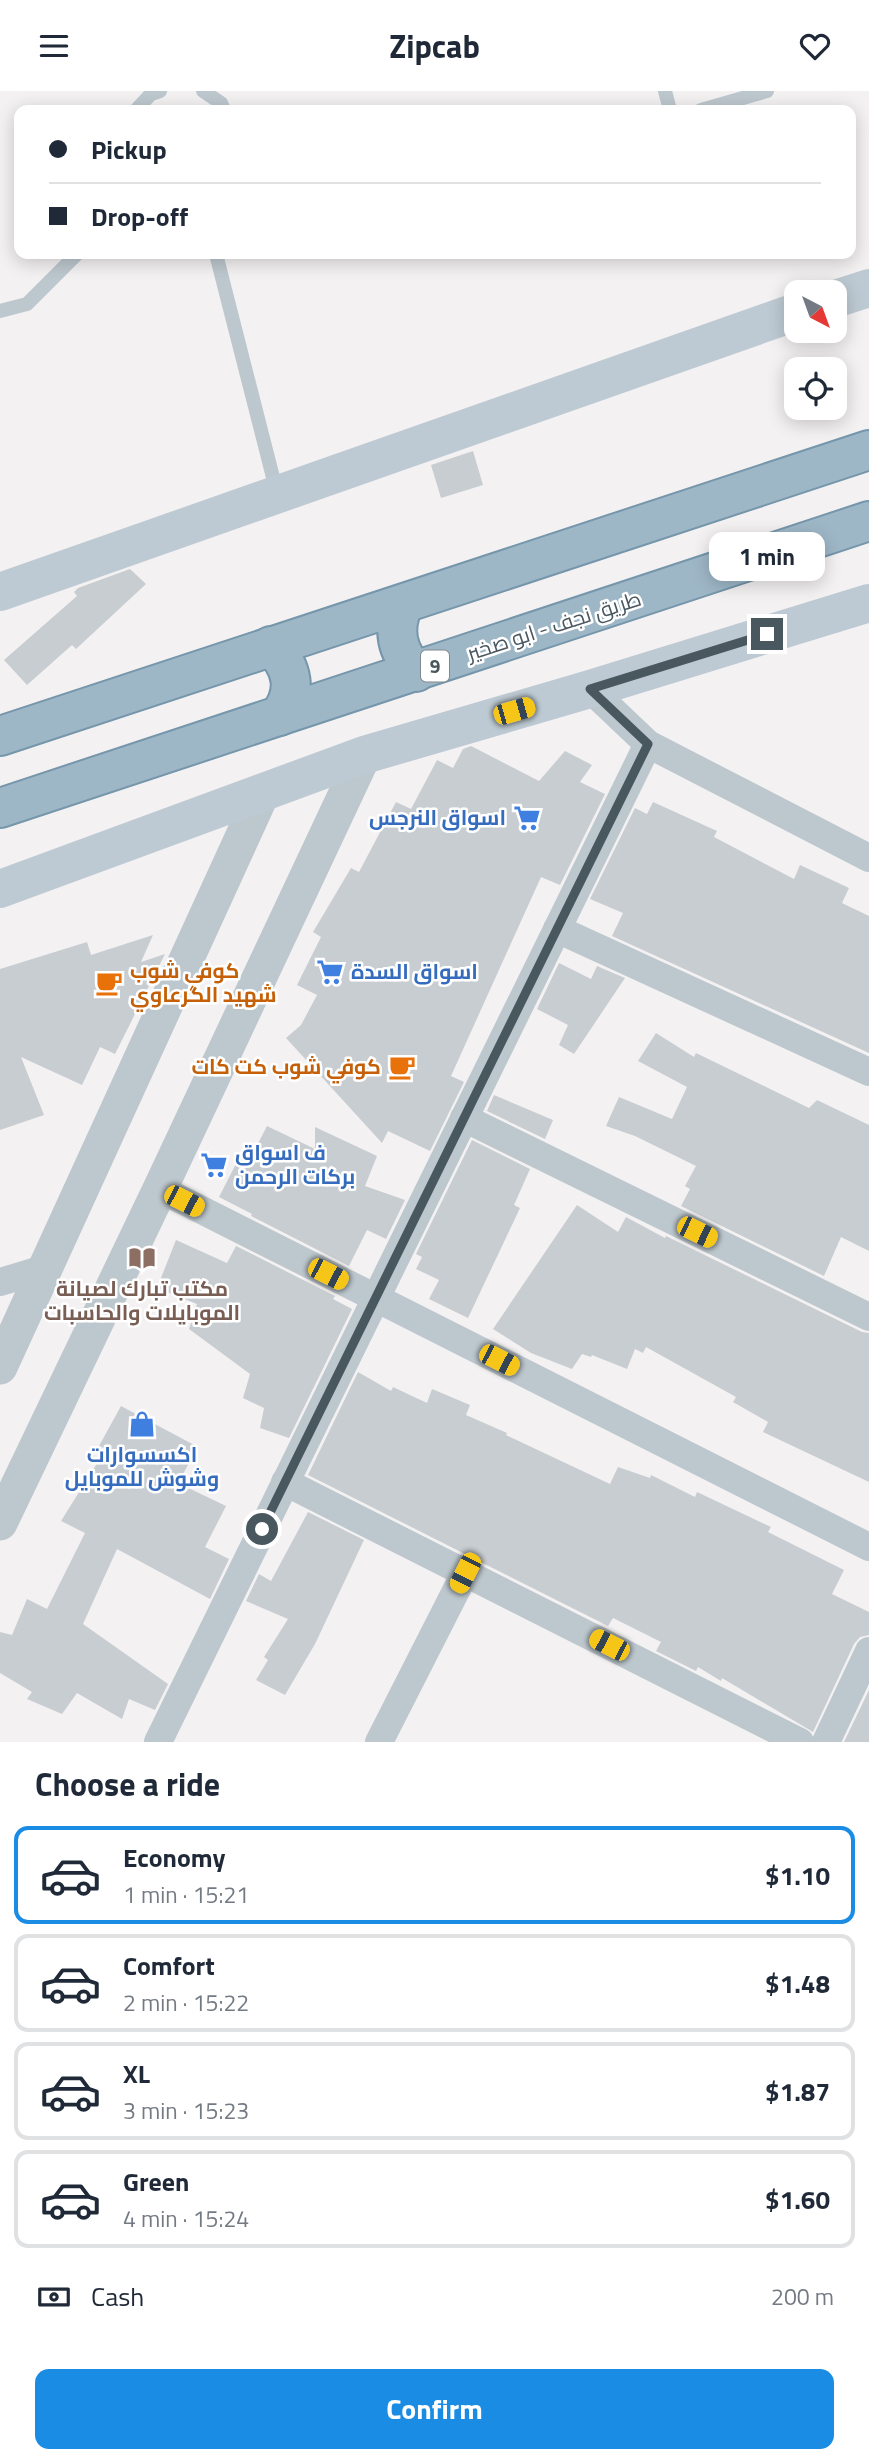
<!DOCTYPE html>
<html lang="en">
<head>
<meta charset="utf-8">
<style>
  :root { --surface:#fff; --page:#f2f2f3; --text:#1f2937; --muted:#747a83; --line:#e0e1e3; --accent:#1b8ce4 }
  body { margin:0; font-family:"Titillium Web",Cairo,sans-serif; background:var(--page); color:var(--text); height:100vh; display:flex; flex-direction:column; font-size:26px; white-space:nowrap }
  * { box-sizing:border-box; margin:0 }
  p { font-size:23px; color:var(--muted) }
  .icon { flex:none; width:38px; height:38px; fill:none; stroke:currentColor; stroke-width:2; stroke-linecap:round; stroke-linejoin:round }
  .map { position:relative; height:1651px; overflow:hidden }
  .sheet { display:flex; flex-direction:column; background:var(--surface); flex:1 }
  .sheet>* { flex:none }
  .top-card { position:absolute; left:14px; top:14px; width:842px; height:154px; border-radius:14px; box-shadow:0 4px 18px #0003; display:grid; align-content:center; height:154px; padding:0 35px; background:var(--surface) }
  .needle { width:46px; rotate:139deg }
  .tools { position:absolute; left:784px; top:189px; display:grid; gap:14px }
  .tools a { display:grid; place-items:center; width:63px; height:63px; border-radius:14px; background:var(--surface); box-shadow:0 4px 18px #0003; font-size:35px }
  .end { position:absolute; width:32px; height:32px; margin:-16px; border:9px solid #49575f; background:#fff; box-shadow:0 0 0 4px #fff }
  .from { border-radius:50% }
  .bubble { position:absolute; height:49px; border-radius:14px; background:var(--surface); box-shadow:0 4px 18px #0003; font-size:23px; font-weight:700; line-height:49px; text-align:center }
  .car { position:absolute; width:21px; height:42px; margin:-21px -10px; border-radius:9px; box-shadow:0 0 5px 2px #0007; background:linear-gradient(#f5c518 24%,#345 0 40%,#f5c518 0 76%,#345 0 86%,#f5c518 0) }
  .top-card b { display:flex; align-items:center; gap:24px; height:66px; font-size:26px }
  .top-card b+b { border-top:2px solid var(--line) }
  .top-card i { width:18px; height:18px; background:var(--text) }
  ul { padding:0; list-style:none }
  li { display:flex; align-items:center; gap:21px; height:98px; margin:0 14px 10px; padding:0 21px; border:4px solid var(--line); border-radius:14px }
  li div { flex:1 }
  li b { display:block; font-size:26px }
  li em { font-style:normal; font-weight:700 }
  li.current { border-color:var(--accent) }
  li>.icon { width:63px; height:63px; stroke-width:1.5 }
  h2 { padding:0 35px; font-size:32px; line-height:84px }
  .pay { display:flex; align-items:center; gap:18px; height:77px; padding:0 35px; font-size:26px }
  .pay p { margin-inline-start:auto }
  .action { display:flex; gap:14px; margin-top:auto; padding:14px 35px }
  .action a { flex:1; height:80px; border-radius:14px; background:var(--accent); color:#fff; font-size:28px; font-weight:700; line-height:80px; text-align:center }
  header { display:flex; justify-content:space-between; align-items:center; height:91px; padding:0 35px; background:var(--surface); font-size:32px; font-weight:700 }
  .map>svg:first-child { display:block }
  .building { fill:#c8cdd1 }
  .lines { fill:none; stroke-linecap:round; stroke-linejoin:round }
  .trunk-casing { stroke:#7596ab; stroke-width:42 }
  .service { stroke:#bdc8ce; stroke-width:14 }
  .minor { stroke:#bdc8ce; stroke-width:28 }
  .tertiary { stroke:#bdc8ce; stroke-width:35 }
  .secondary { stroke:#becad3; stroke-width:38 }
  .trunk { stroke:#9eb7c7; stroke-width:38 }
  .route { stroke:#49575f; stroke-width:9 }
  .labels { text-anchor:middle; stroke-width:5; stroke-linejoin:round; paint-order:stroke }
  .shield { fill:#fff; stroke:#80898f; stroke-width:2 }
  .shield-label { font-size:19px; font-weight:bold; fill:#49575f }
  .street-label { font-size:21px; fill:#49575f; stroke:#fff }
  .shop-label { font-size:21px; font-weight:bold; fill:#366cbe; stroke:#fff; text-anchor:start }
  .food-label { font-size:21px; font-weight:bold; fill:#c56008; stroke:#fff; text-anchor:start }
  .education-label { font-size:21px; font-weight:bold; fill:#785e54; stroke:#fff }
</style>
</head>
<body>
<header><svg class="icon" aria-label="menu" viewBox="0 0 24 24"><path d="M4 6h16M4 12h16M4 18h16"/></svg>Zipcab<svg class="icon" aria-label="heart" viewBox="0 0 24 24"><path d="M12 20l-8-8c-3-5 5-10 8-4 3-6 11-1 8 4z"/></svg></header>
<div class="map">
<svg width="869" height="1651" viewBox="0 0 869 1651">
  <rect width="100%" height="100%" fill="#f4f1f2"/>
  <g class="building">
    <polygon points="473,360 483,394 441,407 431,374"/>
    <polygon points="130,478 146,493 76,558 72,554 27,594 4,569 77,505 74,501 78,497"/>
    <polygon points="471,655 539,690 565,660 592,674 580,691 605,703 560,794 541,786 451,985 464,991 430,1060 388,1040 382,1052 286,947 301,934 317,904 297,894 321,846 313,841 351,777 359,781 396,711 411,718 437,669 453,677 463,658"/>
    <polygon points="653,711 717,740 714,746 794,788 800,774 849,797 842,812 869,825 869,962 612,845 623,822 590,808 635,717 647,723"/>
    <polygon points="153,844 141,871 165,863 115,963 100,956 82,994 21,966 44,1024 0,1039 0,878 87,851 91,864"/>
    <polygon points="559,872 591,888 597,875 625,887 574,963 559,954 568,934 537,918"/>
    <polygon points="656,942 694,966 696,962 809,1017 817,1009 869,1034 869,1160 841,1146 824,1185 681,1115 690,1098 685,1095 696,1075 635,1045 606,1035 619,1006 672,1028 687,996 638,970"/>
    <polygon points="494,1004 553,1029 545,1048 487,1020"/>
    <polygon points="267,1035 315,1058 315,1036 377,1065 365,1095 405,1109 386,1148 367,1139 349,1175 251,1125 252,1123 219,1106 241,1063 250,1068"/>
    <polygon points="472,1049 530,1078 514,1114 520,1117 468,1227 429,1208 439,1189 416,1178 422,1166 416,1163"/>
    <polygon points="577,1114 618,1141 626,1126 665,1147 666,1145 862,1241 869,1242 869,1391 763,1341 768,1331 733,1311 736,1306 646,1256 643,1262 635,1258 627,1278 592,1264 591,1266 582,1263 572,1278 531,1262 493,1238"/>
    <polygon points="176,1149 227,1172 236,1155 335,1205 333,1208 352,1218 289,1347 260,1337 264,1317 243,1307 250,1283 189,1238 197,1213 157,1197"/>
    <polygon points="358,1281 391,1300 393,1296 427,1312 432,1298 470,1314 466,1324 507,1342 506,1344 610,1393 618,1376 650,1387 651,1384 695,1406 697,1401 771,1436 768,1441 844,1479 832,1503 869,1521 869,1544 860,1546 854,1553 813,1641 722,1587 721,1590 698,1576 696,1580 656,1560 661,1551 613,1527 608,1535 308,1384"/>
    <polygon points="121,1315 198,1356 178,1392 226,1415 205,1456 229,1468 210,1508 117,1458 83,1533 168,1593 155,1619 129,1608 122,1628 77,1602 62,1623 27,1608 32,1601 0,1582 0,1541 12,1544 27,1508 47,1518 85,1442 61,1430 106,1358 99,1355"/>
    <polygon points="308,1421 364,1449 315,1553 285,1604 256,1589 268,1569 264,1566 288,1528 246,1510 259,1483 271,1490"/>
    <polygon points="869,1599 869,1651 844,1651"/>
  </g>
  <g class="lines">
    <g class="trunk-casing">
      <g id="trunk">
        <path d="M403,514C392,540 397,561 416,581"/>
        <path d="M271,555C293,576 298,600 279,625"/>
        <polyline points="0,645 869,359"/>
        <polyline points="0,717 869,430"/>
      </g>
    </g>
    <g class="service">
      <polyline points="203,0 221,12 224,19"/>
      <polyline points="665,0 670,19"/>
      <polyline points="136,19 151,3 160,0"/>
      <polyline points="701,19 767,0"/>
      <polyline points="216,163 277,402"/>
      <polyline points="0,220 27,213 77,163"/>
    </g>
    <g class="minor">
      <polyline points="590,598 648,653 869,767"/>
      <polyline points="557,838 869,981"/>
      <polyline points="464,1027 869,1226"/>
      <polyline points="160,1098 869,1456"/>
      <polyline points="0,1191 47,1177"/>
      <polyline points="285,1391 800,1651"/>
      <polyline points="158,1651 648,653"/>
      <polyline points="379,1651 465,1482"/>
      <polyline points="826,1651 869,1560"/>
    </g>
    <g class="tertiary">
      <polyline points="0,1276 262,703"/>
      <polyline points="0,1432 160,1098 364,664"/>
    </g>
    <g class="secondary">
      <polyline points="835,208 869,197"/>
      <polyline points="0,501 796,221"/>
      <polyline points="0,798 364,664 590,598 869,512"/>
    </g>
    <use href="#trunk" class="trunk"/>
  </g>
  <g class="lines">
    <polyline class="route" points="262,1438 648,653 590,598 767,543"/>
  </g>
  <defs>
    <g id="supermarket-bare" transform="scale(2.1)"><path d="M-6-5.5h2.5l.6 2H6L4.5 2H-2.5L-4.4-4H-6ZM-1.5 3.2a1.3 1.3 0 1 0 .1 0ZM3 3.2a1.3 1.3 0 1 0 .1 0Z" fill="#3f7fe0" stroke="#fff" stroke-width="2.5" paint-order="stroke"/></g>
    <g id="cafe-bare" transform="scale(2.1)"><path d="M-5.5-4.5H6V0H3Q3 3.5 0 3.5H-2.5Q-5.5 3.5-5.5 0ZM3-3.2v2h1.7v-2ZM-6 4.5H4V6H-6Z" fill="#e8710a" stroke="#fff" stroke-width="2.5" paint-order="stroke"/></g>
    <g id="library-bare" transform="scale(2.1)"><path d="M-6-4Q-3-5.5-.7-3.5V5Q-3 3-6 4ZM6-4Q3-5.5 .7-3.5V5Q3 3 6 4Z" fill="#8d6e63" stroke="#fff" stroke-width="2.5" paint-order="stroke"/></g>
    <g id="shop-bare" transform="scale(2.1)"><path d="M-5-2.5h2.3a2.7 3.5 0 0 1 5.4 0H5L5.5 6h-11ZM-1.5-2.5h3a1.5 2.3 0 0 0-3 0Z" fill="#3f7fe0" stroke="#fff" stroke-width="2.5" paint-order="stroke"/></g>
  </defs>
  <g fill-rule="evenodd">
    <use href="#supermarket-bare" x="527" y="727"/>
    <use href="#supermarket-bare" x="330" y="881"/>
    <use href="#cafe-bare" x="109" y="892"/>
    <use href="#cafe-bare" x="402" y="976"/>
    <use href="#supermarket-bare" x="214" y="1074"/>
    <use href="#library-bare" x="142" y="1167"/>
    <use href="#shop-bare" x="142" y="1333"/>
  </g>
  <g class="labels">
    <rect class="shield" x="421" y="559.5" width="28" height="31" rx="5"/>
    <g class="shield-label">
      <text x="435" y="582">9</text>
    </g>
    <g class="street-label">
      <text transform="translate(554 535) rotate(-18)" y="7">طريق نجف - ابو صخير</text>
    </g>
    <g class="shop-label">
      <text x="506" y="734" text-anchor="end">اسواق النرجس</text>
      <text x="351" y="888">اسواق السدة</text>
      <text x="235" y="1069">ف اسواق<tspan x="235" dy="24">بركات الرحمن</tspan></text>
      <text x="142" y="1371" text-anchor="middle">اكسسوارات<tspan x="142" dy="24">وشوش للموبايل</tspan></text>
    </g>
    <g class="food-label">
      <text x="130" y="887">كوفي شوب<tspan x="130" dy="24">شهيد الگرعاوي</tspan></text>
      <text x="381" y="983" text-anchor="end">كوفي شوب كت كات</text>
    </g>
    <g class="education-label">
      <text x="142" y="1205">مكتب تبارك لصيانة<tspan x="142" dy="24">الموبايلات والحاسبات</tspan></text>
    </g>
  </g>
</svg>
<div class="tools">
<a><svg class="needle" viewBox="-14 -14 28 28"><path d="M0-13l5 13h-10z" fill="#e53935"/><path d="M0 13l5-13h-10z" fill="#747a83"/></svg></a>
<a><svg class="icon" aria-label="locate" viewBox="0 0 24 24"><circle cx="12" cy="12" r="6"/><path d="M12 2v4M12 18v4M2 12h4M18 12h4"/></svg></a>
</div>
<i class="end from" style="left:262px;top:1438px"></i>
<i class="end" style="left:767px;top:543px"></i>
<div class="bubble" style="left:709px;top:441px;width:116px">1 min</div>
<i class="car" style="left:514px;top:620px;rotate:74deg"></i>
<i class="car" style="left:184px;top:1110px;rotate:117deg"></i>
<i class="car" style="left:697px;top:1141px;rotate:116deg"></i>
<i class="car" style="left:328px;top:1183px;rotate:117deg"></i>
<i class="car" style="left:499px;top:1269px;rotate:117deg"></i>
<i class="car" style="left:465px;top:1482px;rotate:207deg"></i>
<i class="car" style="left:609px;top:1554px;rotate:297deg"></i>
<div class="top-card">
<b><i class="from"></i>Pickup</b>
<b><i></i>Drop-off</b>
</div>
</div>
<section class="sheet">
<h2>Choose a ride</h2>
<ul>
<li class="current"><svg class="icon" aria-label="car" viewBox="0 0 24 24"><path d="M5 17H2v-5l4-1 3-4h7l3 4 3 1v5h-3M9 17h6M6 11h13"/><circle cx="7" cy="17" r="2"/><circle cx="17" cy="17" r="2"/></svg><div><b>Economy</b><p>1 min · 15:21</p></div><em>$1.10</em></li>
<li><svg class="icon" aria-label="car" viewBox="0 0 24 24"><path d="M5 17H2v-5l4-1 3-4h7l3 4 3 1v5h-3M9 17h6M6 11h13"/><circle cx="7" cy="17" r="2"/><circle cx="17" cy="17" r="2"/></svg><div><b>Comfort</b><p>2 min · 15:22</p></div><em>$1.48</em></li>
<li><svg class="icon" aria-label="car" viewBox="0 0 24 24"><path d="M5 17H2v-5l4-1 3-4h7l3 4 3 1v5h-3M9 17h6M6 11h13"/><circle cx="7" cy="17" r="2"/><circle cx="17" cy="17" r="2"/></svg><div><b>XL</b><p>3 min · 15:23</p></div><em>$1.87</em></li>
<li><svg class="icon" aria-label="car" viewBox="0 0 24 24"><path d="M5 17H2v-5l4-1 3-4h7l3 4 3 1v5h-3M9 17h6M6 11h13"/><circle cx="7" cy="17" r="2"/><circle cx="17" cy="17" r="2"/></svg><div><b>Green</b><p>4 min · 15:24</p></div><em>$1.60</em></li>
</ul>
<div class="pay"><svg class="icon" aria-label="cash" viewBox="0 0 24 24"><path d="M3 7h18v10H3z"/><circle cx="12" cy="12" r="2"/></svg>Cash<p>200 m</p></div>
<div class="action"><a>Confirm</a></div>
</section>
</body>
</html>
